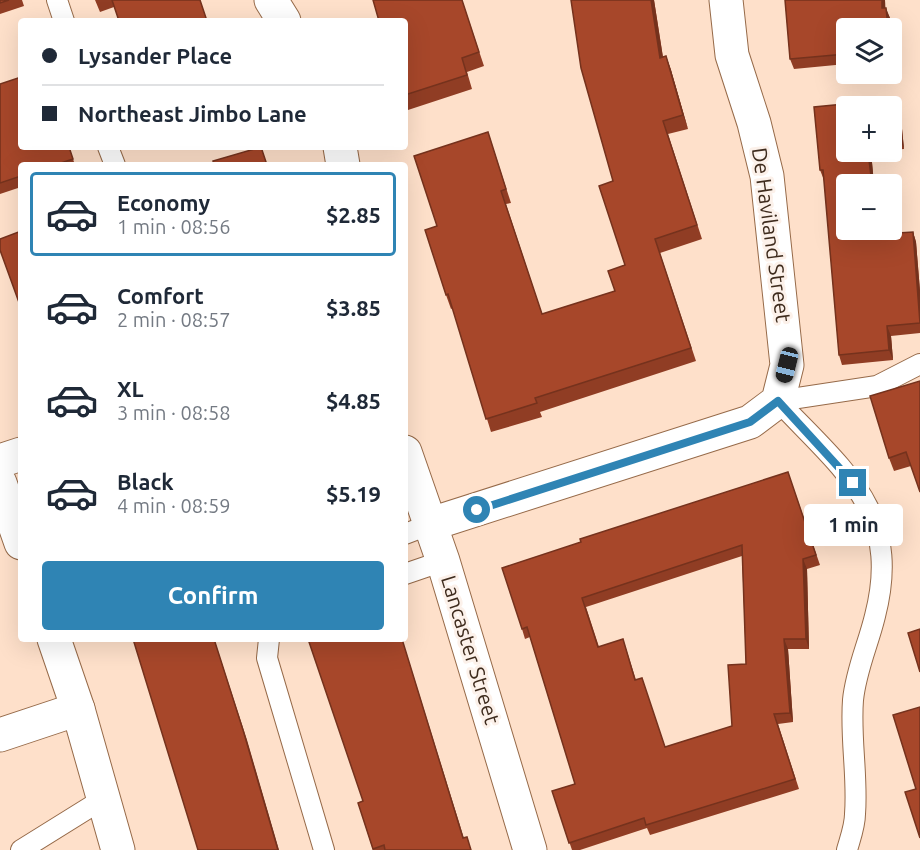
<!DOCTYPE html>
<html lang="en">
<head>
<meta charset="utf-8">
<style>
  :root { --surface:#fff; --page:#f6f6f7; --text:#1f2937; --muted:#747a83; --line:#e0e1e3; --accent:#2f84b4 }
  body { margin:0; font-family:Ubuntu,sans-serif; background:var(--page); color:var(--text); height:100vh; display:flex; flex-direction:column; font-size:22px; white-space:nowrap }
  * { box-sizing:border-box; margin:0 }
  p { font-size:20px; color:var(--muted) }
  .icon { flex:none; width:33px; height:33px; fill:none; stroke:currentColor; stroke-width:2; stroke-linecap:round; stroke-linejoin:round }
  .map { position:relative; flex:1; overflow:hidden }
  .side { position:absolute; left:18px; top:162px; width:390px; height:480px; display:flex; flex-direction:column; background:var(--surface); border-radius:6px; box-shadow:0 6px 24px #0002 }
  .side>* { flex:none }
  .banner { position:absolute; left:18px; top:18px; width:390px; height:132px; border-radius:6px; box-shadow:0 6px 24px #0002; display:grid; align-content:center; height:132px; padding:0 24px; background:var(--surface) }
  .controls { position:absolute; left:836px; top:18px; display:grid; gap:12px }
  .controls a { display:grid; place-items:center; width:66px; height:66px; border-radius:6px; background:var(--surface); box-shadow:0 6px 24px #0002; font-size:30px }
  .end { position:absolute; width:27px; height:27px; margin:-14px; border:8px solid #2f84b4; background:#fff; box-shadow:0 0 0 3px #fff }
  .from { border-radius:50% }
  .bubble { position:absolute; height:42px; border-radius:6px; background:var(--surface); box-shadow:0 6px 24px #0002; font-size:20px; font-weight:700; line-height:42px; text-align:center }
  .car { position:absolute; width:18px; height:36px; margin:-18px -9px; border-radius:8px; box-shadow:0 0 4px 2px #0007; background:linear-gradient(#222 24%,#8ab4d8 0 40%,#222 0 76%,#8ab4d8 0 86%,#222 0) }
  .banner b { display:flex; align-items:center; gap:21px; height:57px; font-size:22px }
  .banner b+b { border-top:2px solid var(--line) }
  .banner i { width:15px; height:15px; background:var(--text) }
  ul { padding:10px 0 0; list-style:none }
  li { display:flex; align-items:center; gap:18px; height:84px; margin:0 12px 9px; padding:0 12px; border:3px solid transparent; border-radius:6px }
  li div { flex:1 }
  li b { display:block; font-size:22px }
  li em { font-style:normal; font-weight:700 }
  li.on { border-color:var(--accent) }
  li>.icon { width:54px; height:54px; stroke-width:1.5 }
  .button { display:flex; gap:12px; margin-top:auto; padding:12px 24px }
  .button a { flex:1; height:69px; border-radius:6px; background:var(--accent); color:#fff; font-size:24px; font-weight:700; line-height:69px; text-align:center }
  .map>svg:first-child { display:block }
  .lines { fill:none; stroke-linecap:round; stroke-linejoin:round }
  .lane-casing { stroke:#966a49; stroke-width:22 }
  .street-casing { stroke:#966a49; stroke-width:35 }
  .secondary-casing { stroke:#966a49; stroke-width:35 }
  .lane { stroke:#fff; stroke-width:20 }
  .street { stroke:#fff; stroke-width:33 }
  .secondary { stroke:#fff; stroke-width:33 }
  .wall { fill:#903d24; fill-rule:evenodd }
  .shaded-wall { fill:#75321d }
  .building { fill:#a7472a; stroke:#75321d; stroke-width:1.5; fill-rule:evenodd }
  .route { stroke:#2f84b4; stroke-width:8 }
  .labels { text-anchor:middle; stroke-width:6; stroke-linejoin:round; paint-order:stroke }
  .street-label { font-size:21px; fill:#3e2b1d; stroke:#fcf1ea }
</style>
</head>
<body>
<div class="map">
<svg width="920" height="850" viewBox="0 0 920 850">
  <rect width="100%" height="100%" fill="#fee0ca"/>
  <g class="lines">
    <g class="lane-casing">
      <g id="lane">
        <polyline points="57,0 64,21"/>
        <polyline points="108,147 115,165"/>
        <path d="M778,401C844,471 902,511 875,616C868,645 856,670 853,700C850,738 858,777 855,814C855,826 850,839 847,850"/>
        <polyline points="778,401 877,386 920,364"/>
        <polyline points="405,534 431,524"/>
        <polyline points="405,574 443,561"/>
        <polyline points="269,639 267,658 324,850"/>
        <polyline points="21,850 103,799"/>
      </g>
    </g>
    <g class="street-casing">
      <g id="street">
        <polyline points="271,0 284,21"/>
        <polyline points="340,147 343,165"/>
        <polyline points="405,452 443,561 530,850"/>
        <polyline points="0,461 21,454"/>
        <polyline points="431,524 750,422 778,401 787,365 767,176 754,123 732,55 726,0"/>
        <polyline points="0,735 78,709"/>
      </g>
    </g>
    <g class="secondary-casing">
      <g id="secondary">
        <polyline points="0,483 21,543"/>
        <polyline points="54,639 78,709 118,850"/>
      </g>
    </g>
    <use href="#lane" class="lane"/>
    <use href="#street" class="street"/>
    <use href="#secondary" class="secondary"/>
  </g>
  <g class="wall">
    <polygon points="0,0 22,0 24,6 0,14"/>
    <polygon points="95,0 201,0 114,7 100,12"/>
    <polygon points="462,0 484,66 467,72 472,89 408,110 405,101 405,21"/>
    <polygon points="571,0 654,0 663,57 666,56 671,70 688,129 668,134 702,239 660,253 696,361 540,412 542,417 491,432 453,308 451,309 446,295 437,226 488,132 511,203 506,204 542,314 615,291 625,265 613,181"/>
    <polygon points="785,0 885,0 885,8 890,18 846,28 846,64 794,69 790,59"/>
    <polygon points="0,84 21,147 69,147 75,165 21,165 21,187 0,194"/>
    <polygon points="896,99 900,109 904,149 891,150 891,106 846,106 846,152 878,152 871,152 874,184 846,184 846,230 883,230 884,234 913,232 916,242 920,291 920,333 891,336 893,360 842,365 839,355 824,180 820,170 814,107"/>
    <polygon points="920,381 911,466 894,471 889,458"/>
    <path d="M788,472L820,565L807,569L809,649H788L793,722L778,724L799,789L650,835L647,828L580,850H572L552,791L575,784L530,637L525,639L522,629ZM742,556L746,664L732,726L665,747L636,680L623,639L599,647L586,607Z"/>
    <polygon points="358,803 464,838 471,850 373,850"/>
  </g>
  <g class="shaded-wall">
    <polygon points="651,0 654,0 665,71 660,58"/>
    <polygon points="882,0 885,0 886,18 882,8"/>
    <polygon points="886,8 890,18 891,28 888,28"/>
    <polygon points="891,32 893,60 891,53"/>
    <polygon points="666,56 671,70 688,129 683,115"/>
    <polygon points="896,99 900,109 904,149 900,139"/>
    <polygon points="868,152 871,152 874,184 872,184"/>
    <polygon points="913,232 916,242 920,291 920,324"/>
    <polygon points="887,326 891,336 893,360 889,350"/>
    <polygon points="803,559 807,569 809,649 806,639"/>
    <polygon points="214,639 247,740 279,850 278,850"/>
    <polygon points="402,639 467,848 463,838"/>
    <polygon points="784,639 788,649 793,722 790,713"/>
  </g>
  <g class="building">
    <polygon points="0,0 9,0 0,3"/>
    <polygon points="112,0 200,0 207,21 119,21"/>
    <polygon points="373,0 462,0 479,52 462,58 467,75 405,95 405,21 379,21"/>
    <polygon points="571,0 651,0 660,58 666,56 683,115 663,121 697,225 655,239 691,348 535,398 537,403 486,419 448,294 446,295 425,230 437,226 414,156 488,132 506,189 501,191 542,314 615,291 608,271 625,265 599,186 613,181 581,68"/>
    <polygon points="785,0 882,0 882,8 886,8 888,28 846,28 846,54 790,59"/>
    <polygon points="21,77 21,147 69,147 73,159 55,165 21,165 21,176 0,183 0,84"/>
    <polygon points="896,99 900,139 891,140 891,106 846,106 846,152 868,152 872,184 846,184 846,230 881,230 881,234 913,232 920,323 887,326 889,350 839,355 823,170 820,170 814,107"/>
    <polygon points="261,147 267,165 214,165 213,161"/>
    <polygon points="21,231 21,308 0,250 0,239"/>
    <polygon points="920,381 920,492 906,452 889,458 870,396"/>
    <path d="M788,472L816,555L803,559L806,639H784L790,713L774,714L795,779L646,825L644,818L569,843L552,791L575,784L527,627L522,629L502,568L581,542L580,539ZM742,545L746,664L728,665L732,726L665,747L642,678L635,680L623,639L598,647L582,598Z"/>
    <polygon points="920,629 920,672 908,633"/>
    <polygon points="133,639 214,639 243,730 278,850 198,850"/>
    <polygon points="308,639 402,639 463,838 467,837 471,850 385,850 384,845 373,849 358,803 363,801"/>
    <polygon points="920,707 920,838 905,792 916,789 893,715"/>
  </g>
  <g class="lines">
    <polyline class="route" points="477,510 750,422 778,401 853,483"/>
  </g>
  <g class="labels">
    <g class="street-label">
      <text transform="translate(771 235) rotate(82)" y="7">De Haviland Street</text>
      <text transform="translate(470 650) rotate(73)" y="7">Lancaster Street</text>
    </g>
  </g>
</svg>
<div class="controls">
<a><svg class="icon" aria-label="layers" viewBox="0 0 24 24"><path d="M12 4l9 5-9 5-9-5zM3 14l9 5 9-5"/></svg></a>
<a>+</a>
<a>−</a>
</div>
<i class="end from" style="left:477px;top:510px"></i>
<i class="end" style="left:853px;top:483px"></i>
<div class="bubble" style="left:804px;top:504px;width:99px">1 min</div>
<i class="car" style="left:787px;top:365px;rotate:194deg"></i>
<div class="banner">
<b><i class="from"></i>Lysander Place</b>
<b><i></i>Northeast Jimbo Lane</b>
</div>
<section class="side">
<ul>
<li class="on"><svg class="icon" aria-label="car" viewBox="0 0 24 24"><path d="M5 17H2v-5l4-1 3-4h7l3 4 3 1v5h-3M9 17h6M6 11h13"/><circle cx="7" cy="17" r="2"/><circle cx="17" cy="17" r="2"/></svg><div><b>Economy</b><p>1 min · 08:56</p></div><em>$2.85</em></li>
<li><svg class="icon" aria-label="car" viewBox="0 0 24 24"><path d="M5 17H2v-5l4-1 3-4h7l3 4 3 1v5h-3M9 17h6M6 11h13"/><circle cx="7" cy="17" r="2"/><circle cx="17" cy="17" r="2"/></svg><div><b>Comfort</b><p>2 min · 08:57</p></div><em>$3.85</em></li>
<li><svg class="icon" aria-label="car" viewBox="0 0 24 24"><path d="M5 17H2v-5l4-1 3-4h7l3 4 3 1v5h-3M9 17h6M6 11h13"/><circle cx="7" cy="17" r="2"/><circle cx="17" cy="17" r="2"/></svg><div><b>XL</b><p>3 min · 08:58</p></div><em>$4.85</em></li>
<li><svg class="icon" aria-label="car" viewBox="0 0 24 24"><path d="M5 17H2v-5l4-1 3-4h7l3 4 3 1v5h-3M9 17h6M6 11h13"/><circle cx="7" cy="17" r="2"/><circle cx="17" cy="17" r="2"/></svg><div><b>Black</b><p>4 min · 08:59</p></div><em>$5.19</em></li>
</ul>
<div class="button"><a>Confirm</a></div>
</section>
</div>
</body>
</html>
